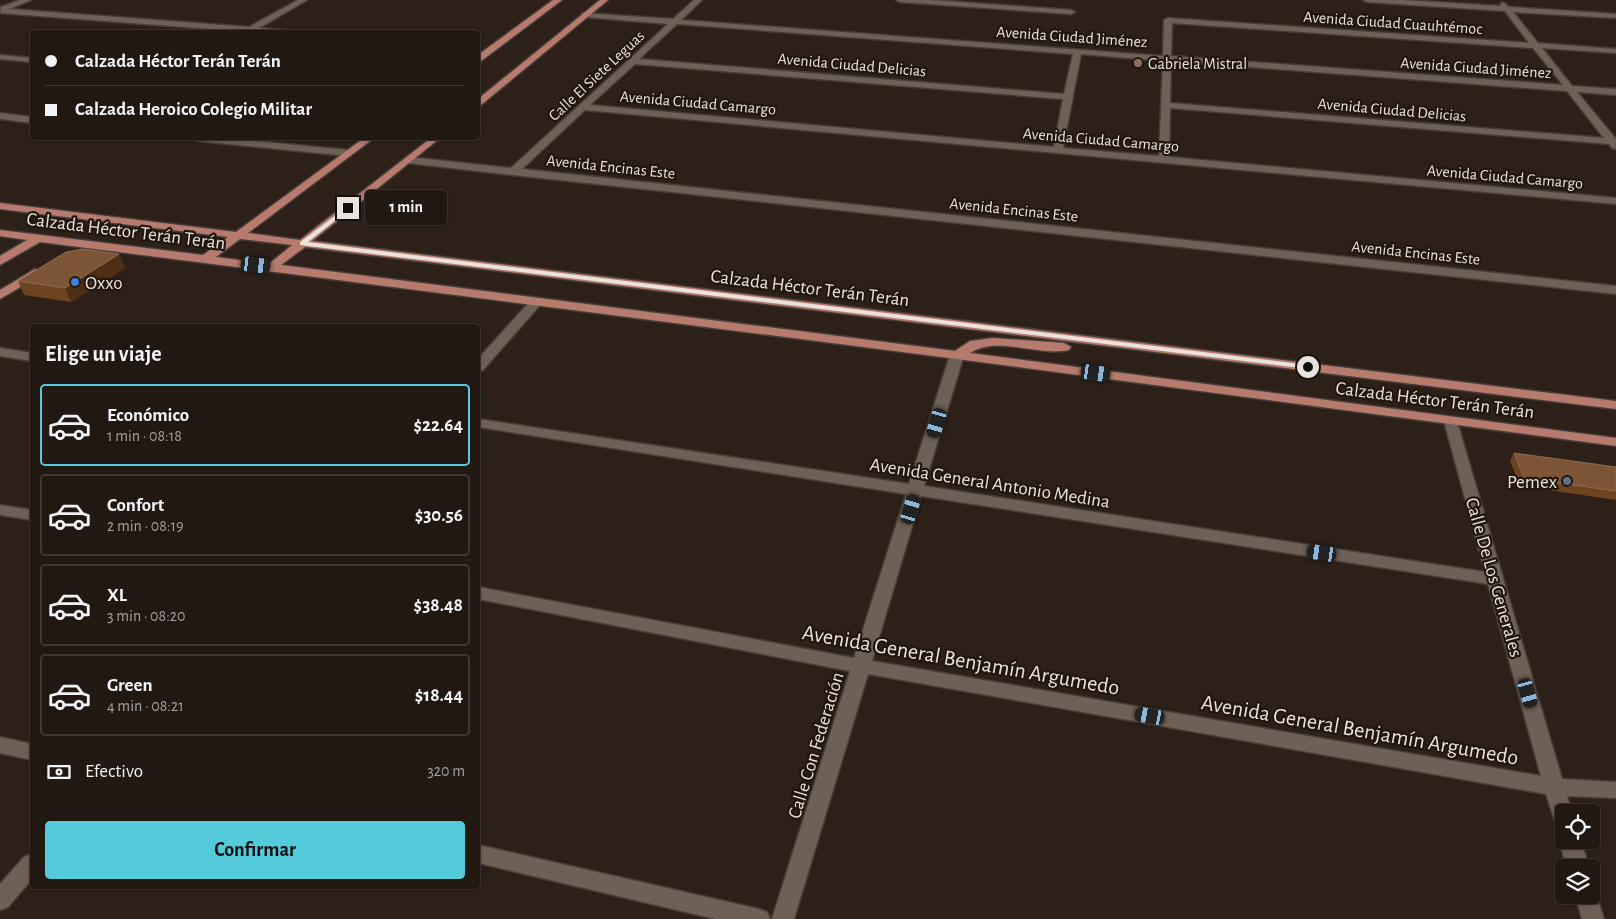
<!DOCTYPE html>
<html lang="es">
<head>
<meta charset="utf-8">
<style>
  :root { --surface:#211812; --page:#2d2520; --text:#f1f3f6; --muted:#a2a09f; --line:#3e3732; --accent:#53cbdb }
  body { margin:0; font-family:"Alegreya Sans",sans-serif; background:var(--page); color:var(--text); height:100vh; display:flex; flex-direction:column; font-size:19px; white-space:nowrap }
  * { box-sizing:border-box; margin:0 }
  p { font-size:16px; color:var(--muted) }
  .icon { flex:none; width:28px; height:28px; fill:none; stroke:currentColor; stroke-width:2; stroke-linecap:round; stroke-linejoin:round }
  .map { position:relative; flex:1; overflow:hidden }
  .drawer { position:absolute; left:30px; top:324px; width:450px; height:565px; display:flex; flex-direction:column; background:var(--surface); border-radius:5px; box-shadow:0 1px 4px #0004,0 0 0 1px var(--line) }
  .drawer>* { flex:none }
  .banner { position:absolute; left:30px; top:30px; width:450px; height:110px; border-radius:5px; box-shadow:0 1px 4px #0004,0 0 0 1px var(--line); display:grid; align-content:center; height:110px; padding:0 15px; background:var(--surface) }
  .tools { position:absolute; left:1555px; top:804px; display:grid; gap:10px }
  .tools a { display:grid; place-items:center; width:45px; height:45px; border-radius:5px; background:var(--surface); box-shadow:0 1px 4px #0004,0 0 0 1px var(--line); font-size:25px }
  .end { position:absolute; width:22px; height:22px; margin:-11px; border:6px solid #eae2dc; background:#111; box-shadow:0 0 0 2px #111 }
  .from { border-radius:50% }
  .bubble { position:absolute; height:35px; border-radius:5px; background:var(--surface); box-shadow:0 1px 4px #0004,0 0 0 1px var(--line); font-size:16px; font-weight:600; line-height:35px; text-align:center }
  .car { position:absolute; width:15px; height:30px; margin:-15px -8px; border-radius:6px; box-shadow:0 0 4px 1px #0007; background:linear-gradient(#222 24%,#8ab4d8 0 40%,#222 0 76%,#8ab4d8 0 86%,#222 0) }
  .banner b { display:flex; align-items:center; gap:18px; height:48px; font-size:19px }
  .banner b+b { border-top:1px solid var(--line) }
  .banner i { width:12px; height:12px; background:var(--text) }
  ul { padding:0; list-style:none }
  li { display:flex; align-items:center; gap:15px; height:82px; margin:0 10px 8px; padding:0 5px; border:2px solid var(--line); border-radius:5px }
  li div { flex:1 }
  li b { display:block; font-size:19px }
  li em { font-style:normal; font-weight:600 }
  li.current { border-color:var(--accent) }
  li>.icon { width:45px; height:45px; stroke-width:1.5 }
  h2 { padding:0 15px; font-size:22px; line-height:60px }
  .pay { display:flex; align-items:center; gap:12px; height:55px; padding:0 15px; font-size:19px }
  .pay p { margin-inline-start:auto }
  .cta { display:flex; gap:10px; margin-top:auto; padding:10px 15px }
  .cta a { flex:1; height:58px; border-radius:5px; background:var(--accent); color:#111; font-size:20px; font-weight:600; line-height:58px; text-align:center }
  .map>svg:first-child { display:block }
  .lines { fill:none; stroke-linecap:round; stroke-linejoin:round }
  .minor-casing { stroke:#473d38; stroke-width:3 }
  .major-casing { stroke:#473d38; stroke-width:3 }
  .minor { fill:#6d6056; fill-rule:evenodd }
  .major { fill:#b67b6c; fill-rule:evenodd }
  .wall { fill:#6d4421 }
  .shaded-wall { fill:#4e2e15 }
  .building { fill:#7b5535; stroke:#8c6b4f }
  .route { fill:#eae2dc }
  .education-dot { fill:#8d6e63; stroke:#22170f; stroke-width:2 }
  .shop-dot { fill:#3f7fe0; stroke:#22170f; stroke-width:2 }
  .service-dot { fill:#5c6f8a; stroke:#22170f; stroke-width:2 }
  .labels { text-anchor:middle; stroke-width:4.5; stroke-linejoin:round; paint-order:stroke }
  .far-street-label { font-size:16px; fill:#eae2dc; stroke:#22170f }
  .far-poi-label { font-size:16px; fill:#eae2dc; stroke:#22170f; text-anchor:start }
  .street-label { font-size:19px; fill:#eae2dc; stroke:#22170f }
  .poi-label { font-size:19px; fill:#eae2dc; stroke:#22170f; text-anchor:start }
  .near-street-label { font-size:22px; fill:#eae2dc; stroke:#22170f }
</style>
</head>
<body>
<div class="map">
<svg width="1616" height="919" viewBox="0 0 1616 919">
  <rect width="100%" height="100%" fill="#2c2018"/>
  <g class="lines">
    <g class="minor-casing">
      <g id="minor">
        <polygon points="20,0 31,0 9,9 249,27 298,0 307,0 259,28 283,30 287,32 250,32 0,13 1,7"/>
        <path d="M694,0H702L681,20L1163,56L1164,20L1168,18L1529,43L1505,11L1367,2L1363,0H1401L1501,6V3H1504L1509,7L1616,14V18L1513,12L1538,43L1616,49V53L1542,48L1572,86L1616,89V95L1577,92L1616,139V149L1612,148L1609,144L1170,108L1169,157L1616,198V204L585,110L522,169L1616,286V294L513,175L408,163L403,160L408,157L511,168L668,24L585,17H582V13L673,19ZM1172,23L1533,48L1563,85L1171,56ZM677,24L1073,54L1064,94L639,59ZM1081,54L1163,61L1159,156L1063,148ZM1171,61L1567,91L1604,138L1170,103ZM635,64L1063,99L1054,147L590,105Z"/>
        <polygon points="896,0 931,0 1071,10 1075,12 1071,14 900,2"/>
        <polygon points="0,55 32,58 32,62 0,59"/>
        <polygon points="0,113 32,117 32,123 0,119"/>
        <polygon points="194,138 223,138 348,150 353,153 348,156 199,141"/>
        <polygon points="536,298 540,299 542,302 540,305 483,370 478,371 478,359 532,299"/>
        <polygon points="0,348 32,353 32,361 0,356"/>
        <path d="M957,351L964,355L924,486L1485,572L1444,421L1446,418H1456L1562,779L1616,782V798L1567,796L1572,812H1564V830L1557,827L1546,794L868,674L794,919H772L850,671L478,599V587L854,658L906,494L478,427V419L909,484L950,355ZM921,496L1488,584L1541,776L872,661Z"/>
        <polygon points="0,505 32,510 32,520 0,515"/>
        <polygon points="0,737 32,744 32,760 0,753"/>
        <polygon points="1564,833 1564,840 1581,840 1589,868 1567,868 1559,840"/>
        <polygon points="478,845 759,909 767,912 770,919 715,919 478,863"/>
        <polygon points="32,854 32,879 8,907 0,910 0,884 24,857"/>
        <polygon points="1591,887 1594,888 1604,919 1582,919 1575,895 1591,895"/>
      </g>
    </g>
    <g class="major-casing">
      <g id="major">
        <polygon points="553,0 562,0 481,61 478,61 478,55"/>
        <polygon points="600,0 608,0 481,105 478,106 478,99"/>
        <path d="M364,138H374L248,233L300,240L431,138H440L312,241L1616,401V409L305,247L281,265L955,351L970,341L993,338L1064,343L1071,347L1069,350C1038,357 999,335 970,353L1616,438V446L957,359L40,242L0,265V256L27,240L0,236V230L203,255L228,237L0,209V203L236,232ZM240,239L292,245L269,264L216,257Z"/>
        <polygon points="35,269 41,273 39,276 0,299 0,290"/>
      </g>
    </g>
    <use href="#minor" class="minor"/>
    <use href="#major" class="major"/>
  </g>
  <g class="wall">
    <polygon points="119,254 125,268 71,302 24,295 18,281"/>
    <polygon points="1514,453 1616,467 1616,500 1520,486 1510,461"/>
  </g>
  <polygon class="shaded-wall" points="119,254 125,268 71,302 65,288"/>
  <g class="building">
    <polygon points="83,249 119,254 65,288 18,281 66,252"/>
    <polygon points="1514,453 1616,467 1616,491 1524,478"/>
  </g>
  <polygon class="route" points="348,206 350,209 308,242 1308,365 1311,367 1308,369 300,245 300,242"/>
  <circle class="education-dot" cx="1138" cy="63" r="5"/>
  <circle class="shop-dot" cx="75" cy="282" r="5"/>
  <circle class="service-dot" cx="1567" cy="481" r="5"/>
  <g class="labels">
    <g class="far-street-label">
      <text transform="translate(1393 22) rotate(4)" y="6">Avenida Ciudad Cuauhtémoc</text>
      <text transform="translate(1072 36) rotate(4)" y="6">Avenida Ciudad Jiménez</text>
      <text transform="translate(852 64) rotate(5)" y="6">Avenida Ciudad Delicias</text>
      <text transform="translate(1476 67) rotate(4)" y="6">Avenida Ciudad Jiménez</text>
      <text transform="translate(596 75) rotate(-43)" y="6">Calle El Siete Leguas</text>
      <text transform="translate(698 102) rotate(5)" y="6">Avenida Ciudad Camargo</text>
      <text transform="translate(1392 109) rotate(5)" y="6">Avenida Ciudad Delicias</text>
      <text transform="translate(1101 139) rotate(5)" y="6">Avenida Ciudad Camargo</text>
      <text transform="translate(611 166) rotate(6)" y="6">Avenida Encinas Este</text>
      <text transform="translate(1505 176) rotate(5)" y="6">Avenida Ciudad Camargo</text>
      <text transform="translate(1014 209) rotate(6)" y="6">Avenida Encinas Este</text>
      <text transform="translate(1416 252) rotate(6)" y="6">Avenida Encinas Este</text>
    </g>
    <g class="far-poi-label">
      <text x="1148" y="69">Gabriela Mistral</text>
    </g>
    <g class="street-label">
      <text transform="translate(126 230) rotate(7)" y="7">Calzada Héctor Terán Terán</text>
      <text transform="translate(810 287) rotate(7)" y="7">Calzada Héctor Terán Terán</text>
      <text transform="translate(1435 399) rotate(7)" y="7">Calzada Héctor Terán Terán</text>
      <text transform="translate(990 482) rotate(9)" y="7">Avenida General Antonio Medina</text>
      <text transform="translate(1495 577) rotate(74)" y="7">Calle De Los Generales</text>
      <text transform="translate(815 745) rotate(-73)" y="7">Calle Con Federación</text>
    </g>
    <g class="poi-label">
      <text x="85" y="289">Oxxo</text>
      <text x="1557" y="488" text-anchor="end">Pemex</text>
    </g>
    <g class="near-street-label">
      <text transform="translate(961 659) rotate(10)" y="8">Avenida General Benjamín Argumedo</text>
      <text transform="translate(1360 729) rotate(10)" y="8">Avenida General Benjamín Argumedo</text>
    </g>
  </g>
</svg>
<div class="tools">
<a><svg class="icon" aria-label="locate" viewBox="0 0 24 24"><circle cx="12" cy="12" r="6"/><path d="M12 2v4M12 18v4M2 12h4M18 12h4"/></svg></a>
<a><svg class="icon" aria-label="layers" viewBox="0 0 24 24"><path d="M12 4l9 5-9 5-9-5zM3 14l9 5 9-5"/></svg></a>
</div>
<i class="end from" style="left:1308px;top:367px"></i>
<i class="end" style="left:348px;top:208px"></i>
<div class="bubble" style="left:365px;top:190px;width:82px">1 min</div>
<i class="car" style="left:256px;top:265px;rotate:97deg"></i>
<i class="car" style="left:1096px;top:373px;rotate:98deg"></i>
<i class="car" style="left:937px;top:423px;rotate:196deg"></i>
<i class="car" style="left:911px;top:509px;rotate:17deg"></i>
<i class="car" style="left:1322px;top:553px;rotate:279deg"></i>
<i class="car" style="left:1528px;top:693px;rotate:164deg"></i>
<i class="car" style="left:1150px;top:716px;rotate:280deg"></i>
<div class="banner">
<b><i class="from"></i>Calzada Héctor Terán Terán</b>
<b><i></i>Calzada Heroico Colegio Militar</b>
</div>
<section class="drawer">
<h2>Elige un viaje</h2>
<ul>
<li class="current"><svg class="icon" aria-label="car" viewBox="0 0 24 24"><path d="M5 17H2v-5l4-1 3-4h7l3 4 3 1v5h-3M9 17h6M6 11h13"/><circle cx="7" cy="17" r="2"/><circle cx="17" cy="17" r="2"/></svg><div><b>Económico</b><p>1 min · 08:18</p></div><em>$22.64</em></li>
<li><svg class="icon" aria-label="car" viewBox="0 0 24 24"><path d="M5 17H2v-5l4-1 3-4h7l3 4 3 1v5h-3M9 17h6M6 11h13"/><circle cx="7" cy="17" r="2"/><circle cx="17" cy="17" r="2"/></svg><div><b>Confort</b><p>2 min · 08:19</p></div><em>$30.56</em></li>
<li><svg class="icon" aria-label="car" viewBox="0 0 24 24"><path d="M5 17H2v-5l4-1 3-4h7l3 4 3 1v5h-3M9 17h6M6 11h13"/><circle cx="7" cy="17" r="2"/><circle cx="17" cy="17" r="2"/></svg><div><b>XL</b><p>3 min · 08:20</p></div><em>$38.48</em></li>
<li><svg class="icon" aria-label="car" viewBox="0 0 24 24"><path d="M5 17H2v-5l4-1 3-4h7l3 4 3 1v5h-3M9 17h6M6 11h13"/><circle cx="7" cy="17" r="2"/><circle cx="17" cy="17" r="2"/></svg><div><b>Green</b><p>4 min · 08:21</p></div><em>$18.44</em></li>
</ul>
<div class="pay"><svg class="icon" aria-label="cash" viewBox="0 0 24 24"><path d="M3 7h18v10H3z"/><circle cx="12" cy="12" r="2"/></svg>Efectivo<p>320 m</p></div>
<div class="cta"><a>Confirmar</a></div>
</section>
</div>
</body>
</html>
